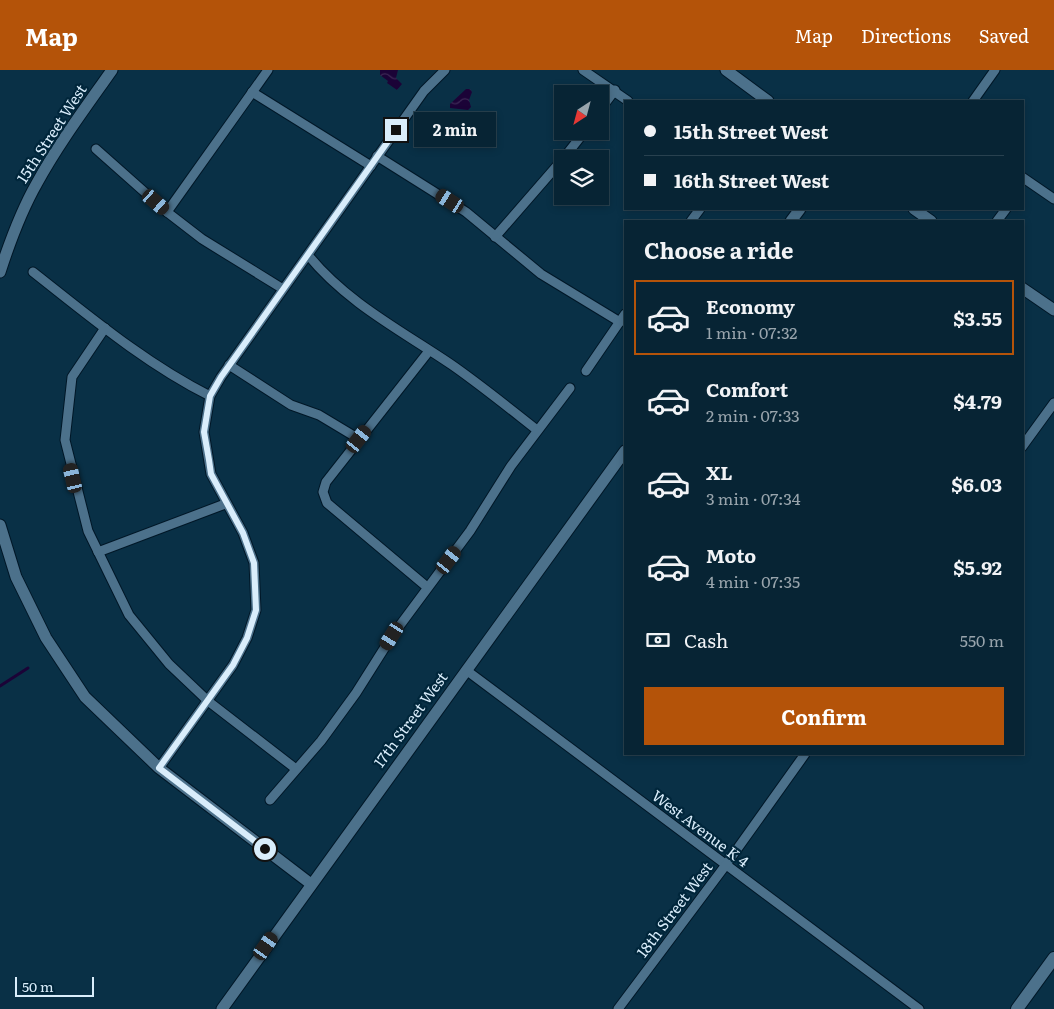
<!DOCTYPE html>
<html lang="en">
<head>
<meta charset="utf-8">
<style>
  :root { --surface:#072434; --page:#102c3c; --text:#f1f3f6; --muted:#98a4ac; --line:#28414f; --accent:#b45309 }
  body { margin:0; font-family:Literata,serif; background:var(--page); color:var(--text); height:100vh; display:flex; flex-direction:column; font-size:19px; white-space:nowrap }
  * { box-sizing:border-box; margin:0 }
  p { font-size:16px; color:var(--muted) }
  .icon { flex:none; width:28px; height:28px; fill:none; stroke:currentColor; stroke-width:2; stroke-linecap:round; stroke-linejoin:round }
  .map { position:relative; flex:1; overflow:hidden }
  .details { position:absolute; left:624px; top:150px; width:400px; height:535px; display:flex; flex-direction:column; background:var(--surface); border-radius:0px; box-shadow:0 2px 8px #0003,0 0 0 1px var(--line) }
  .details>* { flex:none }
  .guide { position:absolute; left:624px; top:30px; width:400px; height:110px; border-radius:0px; box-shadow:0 2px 8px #0003,0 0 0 1px var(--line); display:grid; align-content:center; height:110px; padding:0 20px; background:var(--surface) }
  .needle { width:32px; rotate:216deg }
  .tools { position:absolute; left:554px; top:15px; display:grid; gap:10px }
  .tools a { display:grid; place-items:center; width:55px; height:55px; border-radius:0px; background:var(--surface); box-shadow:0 2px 8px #0003,0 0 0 1px var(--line); font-size:25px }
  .scale { position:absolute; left:15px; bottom:12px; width:79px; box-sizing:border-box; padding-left:5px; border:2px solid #d9edfb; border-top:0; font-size:14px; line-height:18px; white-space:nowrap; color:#d9edfb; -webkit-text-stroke:4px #00263b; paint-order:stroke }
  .end { position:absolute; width:22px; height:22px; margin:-11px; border:6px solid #d9edfb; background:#111; box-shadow:0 0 0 2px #111 }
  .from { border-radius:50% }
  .bubble { position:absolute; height:35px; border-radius:0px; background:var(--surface); box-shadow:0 2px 8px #0003,0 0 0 1px var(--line); font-size:16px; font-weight:700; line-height:35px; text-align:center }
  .car { position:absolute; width:15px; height:30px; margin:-15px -8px; border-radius:6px; box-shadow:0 0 4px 1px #0007; background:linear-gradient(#222 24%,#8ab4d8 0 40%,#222 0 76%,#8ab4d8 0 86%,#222 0) }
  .guide b { display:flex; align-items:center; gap:18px; height:48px; font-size:19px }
  .guide b+b { border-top:1px solid var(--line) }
  .guide i { width:12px; height:12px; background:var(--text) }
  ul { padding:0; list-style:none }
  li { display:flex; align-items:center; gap:15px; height:75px; margin:0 10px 8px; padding:0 10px; border:2px solid transparent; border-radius:0px }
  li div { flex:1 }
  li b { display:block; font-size:19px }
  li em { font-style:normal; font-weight:700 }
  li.selected { border-color:var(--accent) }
  li>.icon { width:45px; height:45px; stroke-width:1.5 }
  h2 { padding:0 20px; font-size:22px; line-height:60px }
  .pay { display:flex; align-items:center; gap:12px; height:55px; padding:0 20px; font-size:19px }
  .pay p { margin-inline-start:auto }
  .action { display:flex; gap:10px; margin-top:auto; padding:10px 20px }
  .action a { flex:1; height:58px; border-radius:0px; background:var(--accent); color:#fff; font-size:20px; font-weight:700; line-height:58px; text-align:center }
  header { display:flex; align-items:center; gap:30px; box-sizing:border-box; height:70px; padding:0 25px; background:var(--accent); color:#fff }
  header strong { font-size:24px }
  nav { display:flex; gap:28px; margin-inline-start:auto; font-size:18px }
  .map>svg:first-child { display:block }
  .water { fill:url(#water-waves) }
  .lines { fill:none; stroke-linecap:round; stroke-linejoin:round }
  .stream { stroke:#1b0337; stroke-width:3 }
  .minor-casing { stroke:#001727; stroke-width:11 }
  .tertiary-casing { stroke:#001727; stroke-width:13 }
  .secondary-casing { stroke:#001727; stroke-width:14 }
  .minor { stroke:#4c718b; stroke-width:9 }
  .tertiary { stroke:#4c718b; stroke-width:11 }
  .secondary { stroke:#4c718b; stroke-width:12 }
  .route { stroke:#d9edfb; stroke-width:6 }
  .labels { text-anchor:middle; stroke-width:4.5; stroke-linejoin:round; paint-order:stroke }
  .street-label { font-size:15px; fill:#d9edfb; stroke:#00263b }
</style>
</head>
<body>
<header>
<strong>Map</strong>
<nav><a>Map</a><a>Directions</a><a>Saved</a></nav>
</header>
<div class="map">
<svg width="1054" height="939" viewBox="0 0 1054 939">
  <defs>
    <pattern id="water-waves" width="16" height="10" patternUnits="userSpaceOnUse" patternTransform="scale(1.25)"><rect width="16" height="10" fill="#1b0337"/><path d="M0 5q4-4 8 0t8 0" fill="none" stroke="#3c2855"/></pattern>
  </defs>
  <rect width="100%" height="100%" fill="#093046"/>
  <g class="water">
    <polygon points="380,0 398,0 396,8 402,14 397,20 387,13 388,11 380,5"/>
    <polygon points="466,19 470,19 472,22 469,30 471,37 468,40 450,38 450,34"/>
  </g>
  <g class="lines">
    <polyline class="stream" points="0,616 28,598"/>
    <g class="minor-casing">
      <g id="minor">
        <polyline points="583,0 628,31"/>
        <polyline points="252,22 371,96"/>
        <polyline points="973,31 995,0"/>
        <polyline points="600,40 615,20"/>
        <polyline points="96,79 167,142 202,169 283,219"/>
        <polyline points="377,86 466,142 541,204 620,252"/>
        <polyline points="563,89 585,61"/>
        <polyline points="1022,107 1054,129"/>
        <polyline points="167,142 268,0"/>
        <polyline points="691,151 700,139"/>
        <polyline points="997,151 1006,139"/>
        <polyline points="495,167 562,90"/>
        <path d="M308,185C347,233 402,261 452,295C482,316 509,338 537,360"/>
        <path d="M33,202C89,246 146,294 210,326"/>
        <polyline points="105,258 72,307 65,370 88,461 129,545 169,594 208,631 296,699"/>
        <polyline points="229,295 291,335 319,345 359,369"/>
        <polyline points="586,301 625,244"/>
        <polyline points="1022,377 1054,333"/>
        <polyline points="98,482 225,434"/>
        <polyline points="427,517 327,433 323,422 326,412 429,281"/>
        <polyline points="466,600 919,939"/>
        <polyline points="159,698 233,595 247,568 256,540 254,493 243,463 211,404 204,362 210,326 221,307 424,21 445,0"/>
        <polyline points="270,730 321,671 356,623 392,566 470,461 511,396 570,318"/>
        <polyline points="618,939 725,796 805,684"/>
      </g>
    </g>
    <g class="tertiary-casing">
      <g id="tertiary">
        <polyline points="726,0 768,31"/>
        <polyline points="914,139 931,151"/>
        <polyline points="791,151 800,139"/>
        <path d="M0,202C10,171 21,141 37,113C59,73 86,37 112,0"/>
        <polyline points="1022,218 1054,240"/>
        <polyline points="0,455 16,507 46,568 85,627 159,698 311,814"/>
        <polyline points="222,939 625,381"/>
      </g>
    </g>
    <g class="secondary-casing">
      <polyline id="secondary" points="1017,939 1054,888"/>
    </g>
    <use href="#minor" class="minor"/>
    <use href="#tertiary" class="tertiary"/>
    <use href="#secondary" class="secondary"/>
  </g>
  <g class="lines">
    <polyline class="route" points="265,779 159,698 233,595 247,568 256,540 254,493 243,463 211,404 209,390 204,362 210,326 221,307 396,60"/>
  </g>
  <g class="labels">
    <g class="street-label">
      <text transform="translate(52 64) rotate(-57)" y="5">15th Street West</text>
      <text transform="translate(411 650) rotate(-54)" y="5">17th Street West</text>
      <text transform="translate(700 759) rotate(37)" y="5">West Avenue K 4</text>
      <text transform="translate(675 840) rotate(-53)" y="5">18th Street West</text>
    </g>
  </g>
</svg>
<div class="tools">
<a><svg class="needle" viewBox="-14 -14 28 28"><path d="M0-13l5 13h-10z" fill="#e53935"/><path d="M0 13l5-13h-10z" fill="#98a4ac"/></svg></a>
<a><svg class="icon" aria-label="layers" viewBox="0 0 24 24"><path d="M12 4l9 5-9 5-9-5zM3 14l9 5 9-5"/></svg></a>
</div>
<div class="scale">50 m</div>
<i class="end from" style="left:265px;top:779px"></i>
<i class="end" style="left:396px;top:60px"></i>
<div class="bubble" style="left:414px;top:42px;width:82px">2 min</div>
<i class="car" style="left:450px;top:131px;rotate:303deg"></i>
<i class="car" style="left:156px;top:132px;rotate:131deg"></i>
<i class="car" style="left:359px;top:369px;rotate:38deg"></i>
<i class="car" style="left:73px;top:408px;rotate:347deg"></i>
<i class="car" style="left:449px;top:490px;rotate:37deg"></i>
<i class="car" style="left:392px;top:566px;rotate:212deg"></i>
<i class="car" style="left:266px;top:876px;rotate:35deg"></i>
<div class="guide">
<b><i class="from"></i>15th Street West</b>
<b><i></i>16th Street West</b>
</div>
<section class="details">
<h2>Choose a ride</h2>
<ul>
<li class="selected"><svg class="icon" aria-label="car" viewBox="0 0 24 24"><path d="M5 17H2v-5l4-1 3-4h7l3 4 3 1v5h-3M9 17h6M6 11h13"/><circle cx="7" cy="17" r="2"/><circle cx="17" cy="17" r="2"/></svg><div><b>Economy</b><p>1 min · 07:32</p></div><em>$3.55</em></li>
<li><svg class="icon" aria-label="car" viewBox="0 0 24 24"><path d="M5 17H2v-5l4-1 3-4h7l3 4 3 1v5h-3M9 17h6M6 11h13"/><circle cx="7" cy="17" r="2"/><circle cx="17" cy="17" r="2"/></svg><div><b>Comfort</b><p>2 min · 07:33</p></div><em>$4.79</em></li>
<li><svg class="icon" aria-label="car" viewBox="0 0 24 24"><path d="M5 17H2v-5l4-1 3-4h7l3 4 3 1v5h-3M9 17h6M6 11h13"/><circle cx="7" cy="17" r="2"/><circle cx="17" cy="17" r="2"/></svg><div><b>XL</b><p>3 min · 07:34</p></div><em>$6.03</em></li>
<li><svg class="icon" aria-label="car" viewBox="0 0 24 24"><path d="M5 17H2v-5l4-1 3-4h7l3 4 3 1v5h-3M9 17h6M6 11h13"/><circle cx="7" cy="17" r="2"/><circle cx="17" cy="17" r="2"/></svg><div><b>Moto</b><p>4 min · 07:35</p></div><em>$5.92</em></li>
</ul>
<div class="pay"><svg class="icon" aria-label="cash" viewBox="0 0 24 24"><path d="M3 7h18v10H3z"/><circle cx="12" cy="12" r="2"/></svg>Cash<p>550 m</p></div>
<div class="action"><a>Confirm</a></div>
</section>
</div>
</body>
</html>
